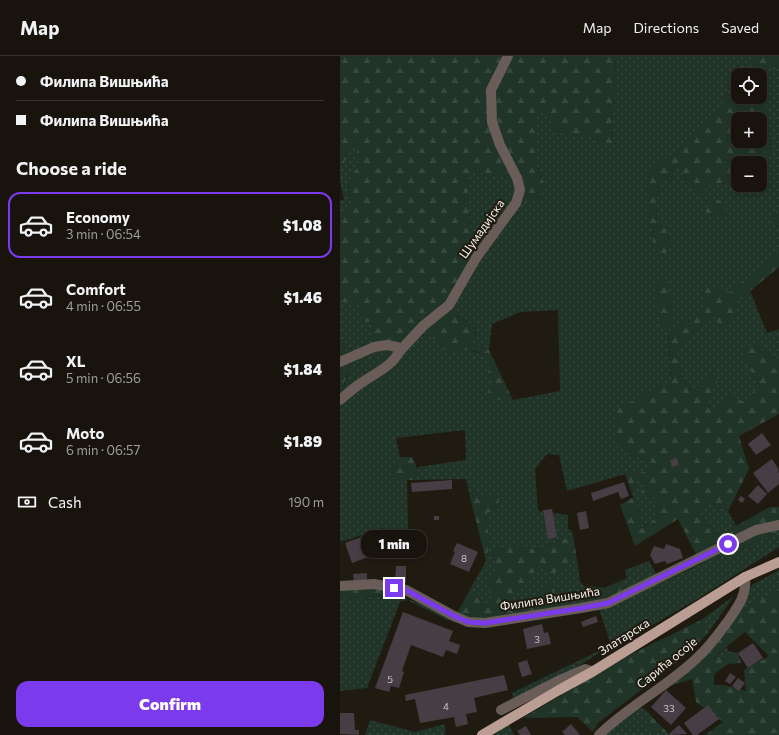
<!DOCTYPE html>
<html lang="en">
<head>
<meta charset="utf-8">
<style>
  :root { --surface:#18140d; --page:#25211b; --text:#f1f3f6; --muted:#9f9e9d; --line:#36332e; --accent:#7c3aed }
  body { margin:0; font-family:Commissioner,sans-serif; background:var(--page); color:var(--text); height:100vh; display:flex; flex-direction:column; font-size:15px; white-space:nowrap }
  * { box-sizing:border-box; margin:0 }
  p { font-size:13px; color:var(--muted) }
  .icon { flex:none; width:22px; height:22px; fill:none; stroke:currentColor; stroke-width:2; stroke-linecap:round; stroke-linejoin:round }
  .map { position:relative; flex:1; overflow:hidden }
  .drawer { display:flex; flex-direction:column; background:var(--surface); width:340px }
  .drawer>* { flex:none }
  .guide { display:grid; align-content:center; height:88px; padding:0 16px; background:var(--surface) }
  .controls { position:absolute; left:391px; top:12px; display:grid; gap:8px }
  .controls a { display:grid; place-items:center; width:36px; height:36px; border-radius:8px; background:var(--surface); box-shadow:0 2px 6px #0003,0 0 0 1px var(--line); font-size:20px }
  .end { position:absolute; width:18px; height:18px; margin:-9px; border:5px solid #7c3aed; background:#fff; box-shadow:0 0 0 2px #fff }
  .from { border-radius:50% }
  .bubble { position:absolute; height:28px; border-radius:12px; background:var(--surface); box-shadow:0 2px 6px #0003,0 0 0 1px var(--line); font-size:13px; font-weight:800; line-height:28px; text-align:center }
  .guide b { display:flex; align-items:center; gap:14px; height:38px; font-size:15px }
  .guide b+b { border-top:1px solid var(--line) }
  .guide i { width:10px; height:10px; background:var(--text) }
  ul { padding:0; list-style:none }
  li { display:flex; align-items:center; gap:12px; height:66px; margin:0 8px 6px; padding:0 8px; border:2px solid transparent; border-radius:12px }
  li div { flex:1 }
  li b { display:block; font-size:15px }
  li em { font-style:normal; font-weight:800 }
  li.active { border-color:var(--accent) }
  li>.icon { width:36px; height:36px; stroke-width:1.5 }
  h2 { padding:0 16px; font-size:18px; line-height:48px }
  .pay { display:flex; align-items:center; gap:10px; height:44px; padding:0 16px; font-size:15px }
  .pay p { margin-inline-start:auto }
  .action { display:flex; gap:8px; margin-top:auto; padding:8px 16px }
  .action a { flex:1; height:46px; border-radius:12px; background:var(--accent); color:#fff; font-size:16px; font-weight:800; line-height:46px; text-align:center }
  header { display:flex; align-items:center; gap:24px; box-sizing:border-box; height:56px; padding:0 20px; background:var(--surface); border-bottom:1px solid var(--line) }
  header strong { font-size:19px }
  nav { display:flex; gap:22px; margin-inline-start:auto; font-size:14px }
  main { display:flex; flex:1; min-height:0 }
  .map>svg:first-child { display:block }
  .grass { fill:url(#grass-dots) }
  .forest { fill:url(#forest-firs); fill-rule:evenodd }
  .building { fill:#473d45 }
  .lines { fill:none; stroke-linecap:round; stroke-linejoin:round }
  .minor { stroke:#6a5c57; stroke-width:10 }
  .major { stroke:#ba9d93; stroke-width:10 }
  .route { stroke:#7c3aed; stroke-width:5 }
  .labels { text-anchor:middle; stroke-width:4; stroke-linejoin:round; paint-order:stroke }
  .number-label { font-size:10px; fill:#cbc6c2 }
  .street-label { font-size:12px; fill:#f7f4ec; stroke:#201b11 }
</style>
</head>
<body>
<header>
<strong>Map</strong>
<nav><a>Map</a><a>Directions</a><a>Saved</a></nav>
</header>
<main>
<section class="drawer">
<div class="guide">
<b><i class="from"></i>Филипа Вишњића</b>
<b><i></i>Филипа Вишњића</b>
</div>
<h2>Choose a ride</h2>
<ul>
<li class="active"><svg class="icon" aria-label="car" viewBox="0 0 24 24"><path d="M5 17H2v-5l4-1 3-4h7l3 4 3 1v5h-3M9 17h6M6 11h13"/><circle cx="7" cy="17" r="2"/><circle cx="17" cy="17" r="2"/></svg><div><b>Economy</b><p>3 min · 06:54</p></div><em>$1.08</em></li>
<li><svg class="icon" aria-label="car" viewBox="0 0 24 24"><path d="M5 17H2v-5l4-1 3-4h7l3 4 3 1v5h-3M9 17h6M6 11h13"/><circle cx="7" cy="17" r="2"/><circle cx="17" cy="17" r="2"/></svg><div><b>Comfort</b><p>4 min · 06:55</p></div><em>$1.46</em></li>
<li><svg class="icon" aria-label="car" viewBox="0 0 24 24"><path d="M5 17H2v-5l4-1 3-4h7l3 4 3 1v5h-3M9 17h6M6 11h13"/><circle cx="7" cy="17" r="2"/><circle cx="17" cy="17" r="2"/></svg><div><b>XL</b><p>5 min · 06:56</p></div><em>$1.84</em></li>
<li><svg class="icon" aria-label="car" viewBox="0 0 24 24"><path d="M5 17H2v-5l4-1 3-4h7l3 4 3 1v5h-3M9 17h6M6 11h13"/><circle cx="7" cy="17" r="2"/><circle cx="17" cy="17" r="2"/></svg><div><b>Moto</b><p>6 min · 06:57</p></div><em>$1.89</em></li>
</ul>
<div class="pay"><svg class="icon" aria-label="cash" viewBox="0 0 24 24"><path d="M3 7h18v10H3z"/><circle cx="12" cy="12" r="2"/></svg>Cash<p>190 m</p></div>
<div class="action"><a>Confirm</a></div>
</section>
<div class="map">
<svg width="439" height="679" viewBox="0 0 439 679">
  <defs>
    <pattern id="grass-dots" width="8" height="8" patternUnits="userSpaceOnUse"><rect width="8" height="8" fill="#213428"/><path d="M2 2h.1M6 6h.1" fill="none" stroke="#37483d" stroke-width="1.8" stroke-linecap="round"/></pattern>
    <pattern id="forest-firs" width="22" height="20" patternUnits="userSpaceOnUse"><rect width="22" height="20" fill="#213428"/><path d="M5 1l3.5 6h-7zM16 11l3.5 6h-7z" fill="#37483d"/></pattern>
  </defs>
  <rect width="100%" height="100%" fill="#201b11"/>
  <g class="grass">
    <polygon points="276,0 413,0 415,9 405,19 398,19 398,26 381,44 379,55 371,59 334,98 327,101 306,134 308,139 308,164 312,168 313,191 331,190 326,174 316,164 319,127 333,121 332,113 340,107 347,129 369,130 386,127 410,136 413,129 420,129 420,123 427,120 431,90 428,59 422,32 428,13 439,13 439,151 433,160 439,173 439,191 433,202 390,236 365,247 350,265 328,275 331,325 276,354 290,399 312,406 308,414 296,418 289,414 285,418 227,435 219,399 207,398 195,413 198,455 228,459 228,473 232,475 233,480 198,493 171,490 153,495 156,513 190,520 198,510 228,509 236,497 240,525 244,530 251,530 247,555 219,560 216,543 200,531 198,547 143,551 137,537 128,537 146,505 150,484 144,457 159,442 129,437 126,423 74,424 76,420 78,411 126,404 125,374 56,382 60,401 53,408 67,424 68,475 57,485 44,472 0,486 0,348 53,299 61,286 88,278 108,297 128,293 145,300 150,308 155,325 152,344 173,344 220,335 218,254 180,256 152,268 149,294 135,289 136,271 114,258 111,233 158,185 130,178 128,122 137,113 146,121 162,119 173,129 204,127 196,107 196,81 194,66 202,51 216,74 225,78 246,79 264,89 273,87 272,72"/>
    <path d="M16,88L19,110C6,125 6,129 12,147L0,159V145L4,143L0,125V115L6,103L7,92Z"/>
    <polygon points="410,235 427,277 439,273 439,302 429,301 417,289 409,309 419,330 403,347 393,338 373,355 366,345 378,327 373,317 357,336 347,330 340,314 335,295 351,278 375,259 383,274 396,263 398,245"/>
    <polygon points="3,246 19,246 23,264 32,267 34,287 37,294 46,292 42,307 0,341 10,314 2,284 0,284 0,252"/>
    <polygon points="300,422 304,432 300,439 305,437 315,444 319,460 300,472 300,457 291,435"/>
    <polygon points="367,445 388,455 396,470 389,479 371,477 359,455"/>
    <polygon points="439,476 439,491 359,542 295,579 271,589 175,651 172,637 271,589 259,553 282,532 280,525 287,522 285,514 309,505 321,527 388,495 414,492 422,483"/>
    <polygon points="439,514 439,535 418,544 393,559 373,584 412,529"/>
    <polygon points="0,539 6,542 46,540 60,546 27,632 0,635"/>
    <polygon points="394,540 368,577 361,564"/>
    <polygon points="386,591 389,596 370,606"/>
    <polygon points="290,650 305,653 312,660 309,664 313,677 327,676 330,679 261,679"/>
    <polygon points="30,664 75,676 105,668 105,679 25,679"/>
    <polygon points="169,669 174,679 153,679"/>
  </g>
  <g class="forest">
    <path d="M0,0H276L272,72L273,87L264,89L246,79L225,78L216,74L202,52L194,66L196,81V107L204,127L199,145L186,144L162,119L146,121L137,113L128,122L130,178L158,185L111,232L114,258L136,271L135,289L149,294L173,344H152L145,340L155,325L148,318L150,308C139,290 126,293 108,297L88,278L61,286L53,299L59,313L44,322L35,325L34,321L42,307L40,302L46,292L37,294L32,301L27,299L22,289L34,287L32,267L23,264L18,246H3L0,252V159L12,147C6,129 6,125 19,110L16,88L7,92L6,103L0,115Z"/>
    <path d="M413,0H439V13H428L422,32L428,59L431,90L427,120L420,123V107H398V129H413L410,136L393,135L385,127L369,130L361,140L347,129L340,107L332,113L333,121L319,127L316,164L326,174L331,190L326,197L318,199L313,191L312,169L308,164V139L306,134L307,117L327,101L334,98L371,59L379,55L381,44L398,26V41H420V19H405L415,9ZM398,63H420V85H398Z"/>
    <path d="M376,142L383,147L386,156C378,163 371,166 365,155L368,147Z"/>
    <polygon points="439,151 439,173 433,160"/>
    <polygon points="439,191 439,211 398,245 396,263 383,275 375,260 351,278 335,295 340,314 347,330 357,336 373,317 378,327 366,345 373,355 393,338 403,346 419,330 401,293 417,288 429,301 439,302 439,358 399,380 409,413 388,455 367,445 359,455 371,477 389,479 396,470 430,451 439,451 439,476 422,483 414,492 388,495 361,508 338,463 295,490 280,449 294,441 300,458 301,472 319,460 315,444 305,437 299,439 304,432 300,422 291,435 285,418 289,414 296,418 308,414 312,406 290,399 276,388 276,354 331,324 328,275 321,270 315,233 324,223 330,238 333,255 329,274 350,265 365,247 361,230 390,236 433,202"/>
    <polygon points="0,284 2,284 10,314 4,327 5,333 0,339"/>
    <path d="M60,401H72C77,410 79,415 74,424H67L62,427L57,425L52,420L53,408Z"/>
    <polygon points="129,437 159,442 158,455 144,457 150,484 146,505"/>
    <polygon points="233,480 236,497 228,509 211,519 198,510 182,534 155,543 169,541 180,548 197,547 200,531 213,529 219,560 157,570 130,571 105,563 68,544 60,546 46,540 6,542 0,539 0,532 33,523 68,544 118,556 128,537 137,537 143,551 151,544 148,521 156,513 153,495 171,490 198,493"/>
    <polygon points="280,525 282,532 275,548 247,555 251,530 264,532"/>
    <path d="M439,535V679H365L383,666L356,646L352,623L330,630L361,598L393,559L418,544ZM405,576L429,600L404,614L406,635L383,629H374V618L388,608L401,607L398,597L389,596L371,605L381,595Z"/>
    <polygon points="361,564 368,577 350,596 258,667 253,676 237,661 183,662 284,602"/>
    <polygon points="312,660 312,661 327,676 313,677 308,671 309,664"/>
  </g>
  <g class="building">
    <polygon points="422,377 431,389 416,399 408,388"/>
    <polygon points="337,402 339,409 332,411 330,404"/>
    <polygon points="432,403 439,414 438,415 439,417 439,428 428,437 413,417"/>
    <polygon points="112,424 112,433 72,436 71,427"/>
    <polygon points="284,426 289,440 281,443 278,436 253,445 251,437"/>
    <polygon points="418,429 427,438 418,448 408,440"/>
    <polygon points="401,440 405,443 402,447 398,444"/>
    <polygon points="212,453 217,481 208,483 203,454"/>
    <polygon points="246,455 249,472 240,474 237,457"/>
    <rect x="94" y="460" width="5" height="4"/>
    <polygon points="27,479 29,486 32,485 37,500 32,502 31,500 12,507 5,487"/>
    <polygon points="117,487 138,496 129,516 110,508 115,496 113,495"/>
    <polygon points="326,488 340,493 343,502 327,508 325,505 315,508 310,499 314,490 324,493"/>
    <polygon points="56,510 66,510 66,527 55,526"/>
    <polygon points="27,517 27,526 14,527 13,518"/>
    <polygon points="63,556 113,575 109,585 120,589 117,598 106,594 103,601 71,589 62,615 64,616 59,632 51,630 49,636 35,632"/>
    <polygon points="256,560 258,566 243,571 241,566"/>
    <polygon points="202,568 204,577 208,576 211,588 187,593 183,573"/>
    <polygon points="413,587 423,602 408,612 398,597"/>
    <polygon points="187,604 192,618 182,621 178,607"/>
    <polygon points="390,617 396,621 390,628 385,625"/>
    <polygon points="164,619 168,634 134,642 137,656 126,658 128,668 116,671 114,661 80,667 75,643 66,645 65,639"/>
    <polygon points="398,622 405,627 399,635 392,630"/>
    <polygon points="326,634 346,652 331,669 311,651"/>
    <polygon points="368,649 379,663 357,679 353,679 344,667"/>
    <polygon points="0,657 14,657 15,674 19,674 19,679 0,678"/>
    <polygon points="231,668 240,679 225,679 222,676"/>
    <polygon points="339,669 347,678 330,679 329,678"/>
    <polygon points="186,670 191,679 180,679 177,675"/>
  </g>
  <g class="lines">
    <g class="minor">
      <polyline points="59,296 83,270 109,249 136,202 176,147 180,134 177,122 160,89 152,66 151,34 168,0"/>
      <path d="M0,306L34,291L47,289L57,291L59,296C51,312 31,319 17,330C11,334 6,339 0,344"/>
      <polyline points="0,530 34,528 66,534 112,559 128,566 145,567 241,552 268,547 416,474 439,469"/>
      <polyline points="161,654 220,624 245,613 251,615 252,616"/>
      <path d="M259,679C289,649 329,630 359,600C370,590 379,577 388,565C398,551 407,539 405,521"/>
    </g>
    <polyline class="major" points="142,679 219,634 252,616 405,521 439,506"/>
  </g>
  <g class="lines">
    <polyline class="route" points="54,532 66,534 112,559 128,566 145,567 242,552 268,547 388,488"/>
  </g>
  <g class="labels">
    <g class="number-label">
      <text x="124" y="506">8</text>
      <text x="197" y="587">3</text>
      <text x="50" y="627">5</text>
      <text x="106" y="654">4</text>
      <text x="329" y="656">33</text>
    </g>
    <g class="street-label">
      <text transform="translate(142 173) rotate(-55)" y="4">Шумадијска</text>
      <text transform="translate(210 543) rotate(-9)" y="4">Филипа Вишњића</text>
      <text transform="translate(284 581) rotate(-32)" y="4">Златарска</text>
      <text transform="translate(327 607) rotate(-39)" y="4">Сарића осоје</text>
    </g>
  </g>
</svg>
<div class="controls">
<a><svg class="icon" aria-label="locate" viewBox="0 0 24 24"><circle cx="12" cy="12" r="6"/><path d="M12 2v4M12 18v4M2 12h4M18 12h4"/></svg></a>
<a>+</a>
<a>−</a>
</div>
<i class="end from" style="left:388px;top:488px"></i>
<i class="end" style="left:54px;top:532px"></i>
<div class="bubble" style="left:21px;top:474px;width:66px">1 min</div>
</div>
</main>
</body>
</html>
